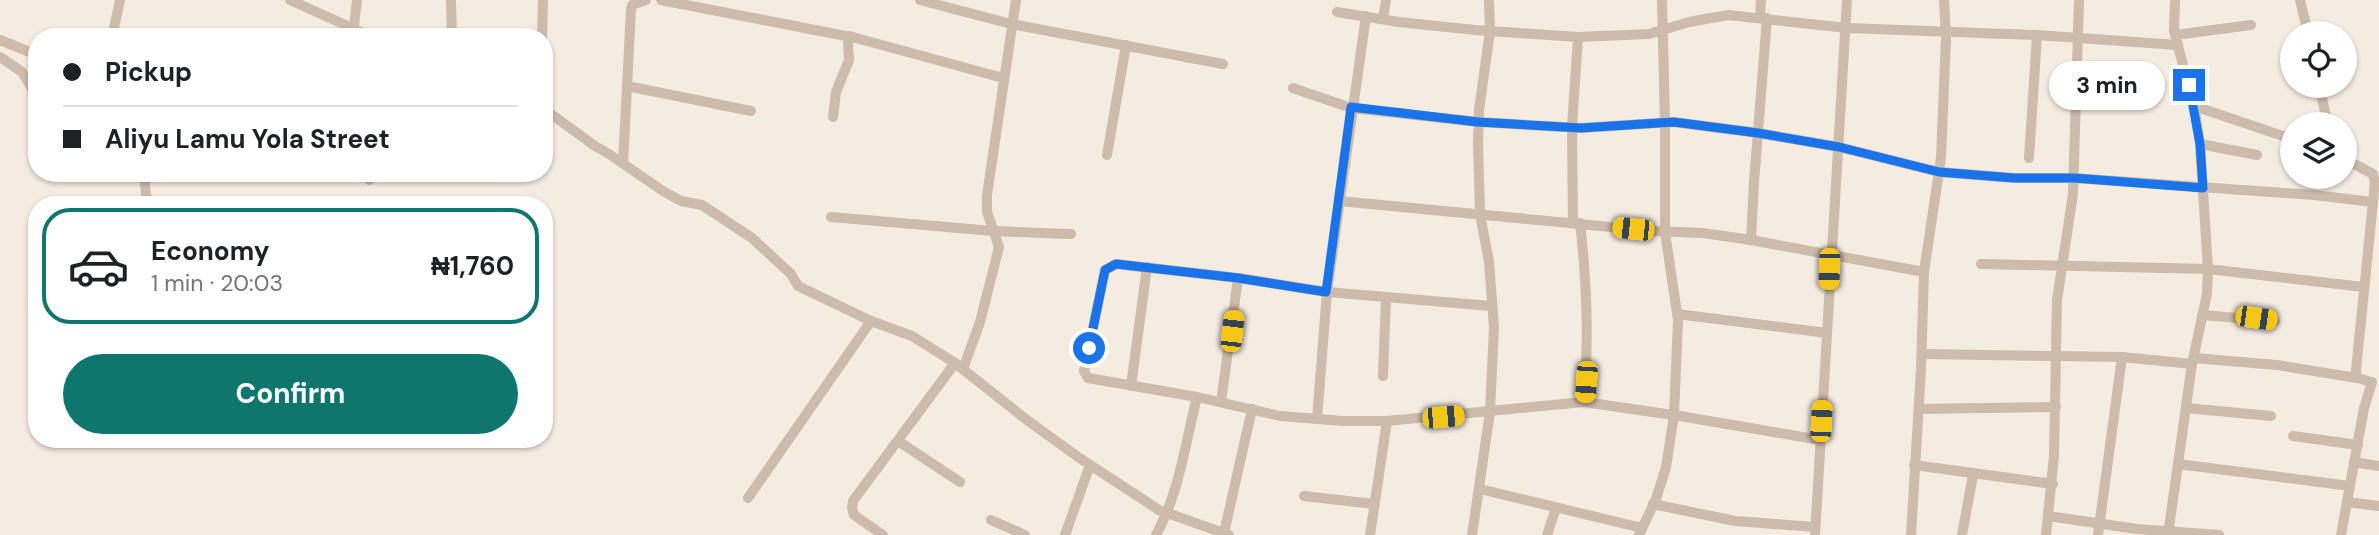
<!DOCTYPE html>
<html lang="en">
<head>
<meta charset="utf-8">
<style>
  :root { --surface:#fff; --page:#f6f6f6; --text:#202124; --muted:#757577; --line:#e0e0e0; --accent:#0f766e }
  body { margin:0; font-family:"DM Sans",sans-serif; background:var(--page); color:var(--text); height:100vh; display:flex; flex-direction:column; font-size:26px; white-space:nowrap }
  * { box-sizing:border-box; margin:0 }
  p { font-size:23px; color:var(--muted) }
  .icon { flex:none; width:38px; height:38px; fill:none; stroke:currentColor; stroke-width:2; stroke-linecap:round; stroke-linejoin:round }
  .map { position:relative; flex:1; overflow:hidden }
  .details { position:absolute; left:28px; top:196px; width:525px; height:252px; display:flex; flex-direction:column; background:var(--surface); border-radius:28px; box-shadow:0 2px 5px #0004 }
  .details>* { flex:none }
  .guide { position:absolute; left:28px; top:28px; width:525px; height:154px; border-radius:28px; box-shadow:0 2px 5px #0004; display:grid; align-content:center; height:154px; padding:0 35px; background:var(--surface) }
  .buttons { position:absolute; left:2280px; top:21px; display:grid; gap:14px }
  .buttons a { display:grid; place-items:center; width:77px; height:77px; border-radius:50%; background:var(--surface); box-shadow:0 2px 5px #0004; font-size:35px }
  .end { position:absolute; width:32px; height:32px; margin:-16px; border:9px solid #1a73e8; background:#fff; box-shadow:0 0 0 4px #fff }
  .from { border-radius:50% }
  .bubble { position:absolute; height:49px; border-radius:24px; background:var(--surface); box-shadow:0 2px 5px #0004; font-size:23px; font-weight:700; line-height:49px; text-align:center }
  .car { position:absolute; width:21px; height:42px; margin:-21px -10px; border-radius:9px; box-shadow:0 0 5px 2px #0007; background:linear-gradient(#f5c518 24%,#345 0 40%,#f5c518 0 76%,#345 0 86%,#f5c518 0) }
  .guide b { display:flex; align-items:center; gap:24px; height:66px; font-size:26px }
  .guide b+b { border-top:2px solid var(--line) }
  .guide i { width:18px; height:18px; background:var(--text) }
  ul { padding:12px 0 0; list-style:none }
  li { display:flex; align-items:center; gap:21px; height:116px; margin:0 14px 10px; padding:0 21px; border:4px solid var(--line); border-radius:28px }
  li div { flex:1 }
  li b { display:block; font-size:26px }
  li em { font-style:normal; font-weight:700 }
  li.current { border-color:var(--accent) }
  li>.icon { width:63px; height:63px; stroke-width:1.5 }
  .primary-button { display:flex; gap:14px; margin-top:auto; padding:14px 35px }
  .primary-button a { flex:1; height:80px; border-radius:42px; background:var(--accent); color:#fff; font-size:28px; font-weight:700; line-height:80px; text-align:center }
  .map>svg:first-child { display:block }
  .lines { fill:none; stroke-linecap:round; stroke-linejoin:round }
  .street { stroke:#cdbbac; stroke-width:10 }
  .route { stroke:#1a73e8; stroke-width:9 }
</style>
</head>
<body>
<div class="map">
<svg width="2379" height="535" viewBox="0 0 2379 535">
  <rect width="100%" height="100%" fill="#f4ebe1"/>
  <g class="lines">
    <g class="street">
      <polyline points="290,0 372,37"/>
      <polyline points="451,0 452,37"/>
      <polyline points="661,0 856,38 1003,78"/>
      <polyline points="920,0 1011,24 1223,64"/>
      <polyline points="2300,0 2308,33"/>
      <polyline points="1337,12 1399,22 1475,30 1578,37 1649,34 1689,22 1728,15 1847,28 2037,35 2178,45"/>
      <polyline points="1760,17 1761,0"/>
      <polyline points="1383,19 1386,0"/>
      <polyline points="353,35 357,0"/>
      <polyline points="2175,35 2251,25"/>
      <polyline points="112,37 120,0"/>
      <polyline points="542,37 543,0"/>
      <polyline points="0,40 37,55"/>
      <polyline points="0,57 22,72 37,97"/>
      <polyline points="627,86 751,111"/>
      <polyline points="2319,86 2328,124"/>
      <polyline points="1293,88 1351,108 1478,122 1581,128 1673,122 1758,133 1839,147 1939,172 2014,178 2074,178 2314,195 2373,202"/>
      <polyline points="2194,106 2292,139"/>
      <polyline points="544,109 595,146 609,154 663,191 681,201 702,205 752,238 791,274 798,286 871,321 912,336 955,363 1027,420 1078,457 1159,510 1229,535"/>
      <polyline points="833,117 836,92 849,60 848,44 850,36"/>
      <polyline points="2200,144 2257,155"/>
      <polyline points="1107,155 1126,45"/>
      <polyline points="2029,158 2037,35"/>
      <polyline points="623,163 631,10 632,5 646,0"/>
      <polyline points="144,173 146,195 149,205"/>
      <polyline points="369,180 372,173"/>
      <polyline points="1339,201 1653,231 1703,233 1751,240 1924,272"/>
      <polyline points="831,217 993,231 1071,234"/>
      <polyline points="1573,223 1572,127 1578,37"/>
      <path d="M1580,223C1587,283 1589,343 1584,402"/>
      <polyline points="1751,240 1754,182 1767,18"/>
      <polyline points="1981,264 2208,269 2363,287"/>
      <polyline points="1491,306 1327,292 1238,278 1116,264 1105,270 1084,371 1088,378 1197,397 1280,416 1343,421 1387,421 1584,402 1680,416 1820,440"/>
      <polyline points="1677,314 1827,333"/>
      <polyline points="2202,315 2275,321"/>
      <polyline points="1922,354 2122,357 2192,364"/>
      <polyline points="2194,358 2277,365 2357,378"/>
      <polyline points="963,369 980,322 999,247 987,212 987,195 1016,0"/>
      <polyline points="1383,376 1386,297"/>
      <polyline points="1131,386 1147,267"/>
      <polyline points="1221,402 1238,278"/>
      <polyline points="2186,408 2271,416"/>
      <polyline points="1919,409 2056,407"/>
      <polyline points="1317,419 1327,292 1366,16"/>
      <polyline points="2293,436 2358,445"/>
      <polyline points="898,441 960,482"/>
      <polyline points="2354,462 2379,466"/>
      <polyline points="2178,464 2350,486"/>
      <polyline points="1914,465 2053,484"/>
      <polyline points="1480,489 1642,528"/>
      <polyline points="1304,496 1374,504"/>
      <polyline points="748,498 871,321"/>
      <polyline points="2347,502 2379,506"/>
      <polyline points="1653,504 1735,521 1815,527"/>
      <polyline points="2048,516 2137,529 2219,535"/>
      <polyline points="991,520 1025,535"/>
      <polyline points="1224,533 1252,409"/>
      <polyline points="883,535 854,515 852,508 853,501 955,363"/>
      <polyline points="1065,535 1090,465"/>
      <path d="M1156,535C1180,491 1185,444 1197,397"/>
      <polyline points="1370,535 1387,421"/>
      <polyline points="1472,535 1490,412 1494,327 1489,262 1480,214 1478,143 1479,110 1490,31 1489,0"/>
      <polyline points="1547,535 1556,508"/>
      <polyline points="1639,535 1656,499 1666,467 1674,415 1678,320 1665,232 1665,123 1662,0"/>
      <polyline points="1815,535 1847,0"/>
      <polyline points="1911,535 1921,369 1924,272 1941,158 1946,38 1944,0"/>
      <polyline points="1962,535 1973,475"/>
      <polyline points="2046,535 2054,455 2057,300 2073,194 2079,0"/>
      <polyline points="2098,535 2122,357"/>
      <polyline points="2168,535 2192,364 2207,294 2208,269 2200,144 2194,106 2174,31 2175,0"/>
      <polyline points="2341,535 2364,408 2372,382 2357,378 2356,370 2375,182 2373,174 2345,159"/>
    </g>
  </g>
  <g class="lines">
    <polyline class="route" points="1089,348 1105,270 1116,264 1238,278 1326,292 1351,107 1478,122 1581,128 1674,122 1758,133 1839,147 1939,172 2014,178 2074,178 2203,188 2200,144 2189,85"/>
  </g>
</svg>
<div class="buttons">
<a><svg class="icon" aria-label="locate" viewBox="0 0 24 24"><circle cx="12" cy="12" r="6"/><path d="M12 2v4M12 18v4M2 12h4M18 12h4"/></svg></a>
<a><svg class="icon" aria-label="layers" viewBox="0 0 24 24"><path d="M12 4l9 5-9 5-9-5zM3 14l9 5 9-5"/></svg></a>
</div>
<i class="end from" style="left:1089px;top:348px"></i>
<i class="end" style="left:2189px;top:85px"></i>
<div class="bubble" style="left:2049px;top:61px;width:116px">3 min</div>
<i class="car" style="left:1633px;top:229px;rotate:276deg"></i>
<i class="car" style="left:1829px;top:269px;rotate:182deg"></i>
<i class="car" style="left:2256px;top:318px;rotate:98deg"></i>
<i class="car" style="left:1232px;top:331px;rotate:7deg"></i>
<i class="car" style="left:1586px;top:382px;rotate:184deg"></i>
<i class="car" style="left:1443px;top:417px;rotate:85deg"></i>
<i class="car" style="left:1821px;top:421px;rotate:3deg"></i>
<div class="guide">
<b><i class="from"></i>Pickup</b>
<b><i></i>Aliyu Lamu Yola Street</b>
</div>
<section class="details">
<ul>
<li class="current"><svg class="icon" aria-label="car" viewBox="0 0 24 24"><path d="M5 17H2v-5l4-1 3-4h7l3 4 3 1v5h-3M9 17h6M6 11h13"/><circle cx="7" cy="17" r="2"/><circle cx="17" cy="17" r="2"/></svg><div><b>Economy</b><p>1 min · 20:03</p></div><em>₦1,760</em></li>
</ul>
<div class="primary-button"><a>Confirm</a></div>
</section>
</div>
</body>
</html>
